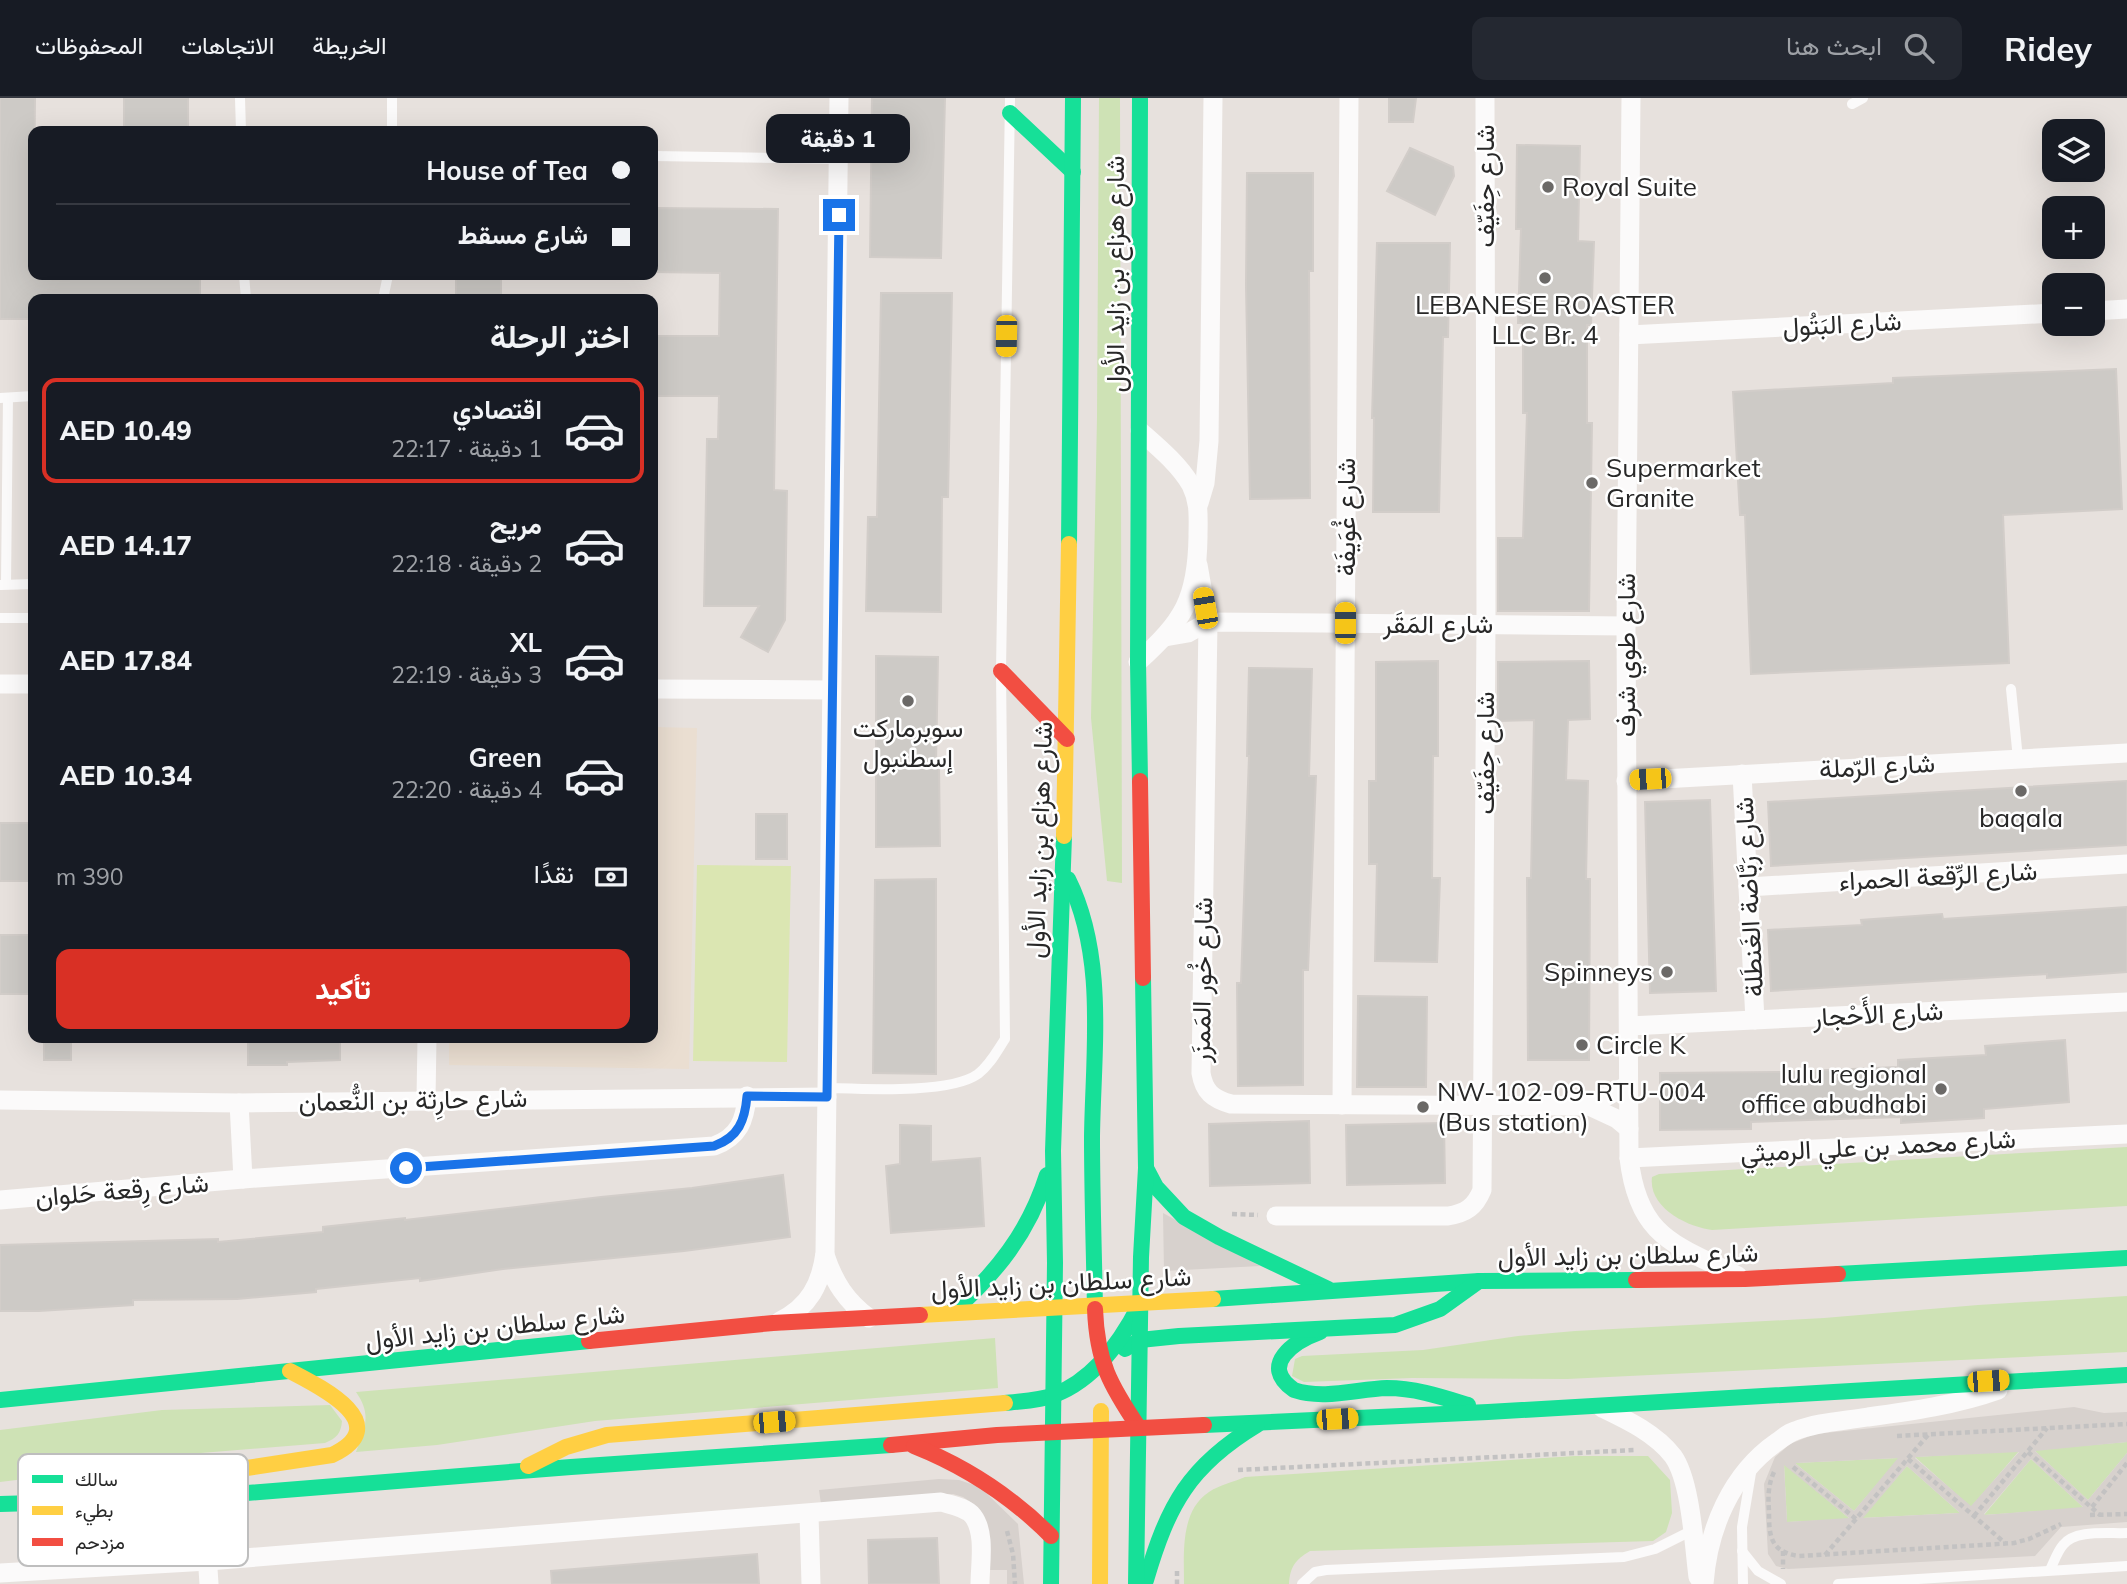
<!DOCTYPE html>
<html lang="ar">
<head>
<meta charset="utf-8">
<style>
  :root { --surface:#171b24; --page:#242831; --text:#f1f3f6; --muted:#9ea1a6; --line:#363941; --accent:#d93025 }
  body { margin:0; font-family:Mulish,Vazirmatn,sans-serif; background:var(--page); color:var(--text); direction:rtl; height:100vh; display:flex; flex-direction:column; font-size:26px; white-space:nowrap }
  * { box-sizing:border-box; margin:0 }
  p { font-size:23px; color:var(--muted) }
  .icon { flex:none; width:38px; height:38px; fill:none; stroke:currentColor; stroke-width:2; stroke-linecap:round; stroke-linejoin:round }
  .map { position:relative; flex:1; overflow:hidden; direction:ltr }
  .side { position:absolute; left:28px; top:196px; width:630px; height:749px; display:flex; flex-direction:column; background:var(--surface); border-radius:14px; box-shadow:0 7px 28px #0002; direction:rtl }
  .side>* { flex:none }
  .guide { position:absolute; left:28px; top:28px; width:630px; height:154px; border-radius:14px; box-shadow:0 7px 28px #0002; direction:rtl; display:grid; align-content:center; height:154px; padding:0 28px; background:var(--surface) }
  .controls { position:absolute; left:2042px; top:21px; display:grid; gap:14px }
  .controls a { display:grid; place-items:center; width:63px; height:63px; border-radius:14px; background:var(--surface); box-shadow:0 7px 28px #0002; font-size:35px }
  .end { position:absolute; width:32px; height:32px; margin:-16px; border:9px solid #1a73e8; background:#fff; box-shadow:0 0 0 4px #fff }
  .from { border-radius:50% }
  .bubble { position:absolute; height:49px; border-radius:14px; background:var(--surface); box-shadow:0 7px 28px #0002; font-size:23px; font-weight:800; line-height:49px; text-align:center; direction:rtl }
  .car { position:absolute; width:21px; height:42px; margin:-21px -10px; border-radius:9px; box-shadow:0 0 5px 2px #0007; background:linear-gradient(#f5c518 24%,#345 0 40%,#f5c518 0 76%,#345 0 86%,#f5c518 0) }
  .guide b { display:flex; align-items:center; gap:24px; height:66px; font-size:26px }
  .guide b+b { border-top:2px solid var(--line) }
  .guide i { width:18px; height:18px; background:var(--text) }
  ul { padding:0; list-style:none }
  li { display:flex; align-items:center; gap:21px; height:105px; margin:0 14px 10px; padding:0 14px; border:4px solid transparent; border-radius:14px }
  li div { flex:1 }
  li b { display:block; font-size:26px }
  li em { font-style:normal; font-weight:800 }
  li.current { border-color:var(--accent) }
  li>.icon { width:63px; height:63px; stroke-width:1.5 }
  h2 { padding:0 28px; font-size:32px; line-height:84px }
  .pay { display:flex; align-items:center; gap:18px; height:77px; padding:0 28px; font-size:26px }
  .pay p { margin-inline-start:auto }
  .primary-button { display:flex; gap:14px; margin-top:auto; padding:14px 28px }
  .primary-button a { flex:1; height:80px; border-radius:14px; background:var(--accent); color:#fff; font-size:28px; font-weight:800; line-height:80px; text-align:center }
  header { display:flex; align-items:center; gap:42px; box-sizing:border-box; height:98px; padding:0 35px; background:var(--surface); border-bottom:2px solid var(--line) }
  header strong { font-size:33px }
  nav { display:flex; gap:38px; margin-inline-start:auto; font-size:24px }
  .search { width:490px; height:63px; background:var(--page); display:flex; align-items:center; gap:18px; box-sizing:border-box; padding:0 24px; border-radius:14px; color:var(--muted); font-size:26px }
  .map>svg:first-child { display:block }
  .education { fill:#eaded1 }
  .green { fill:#cee2b5 }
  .pitch { fill:#dbe6b2 }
  .plaza { fill:#d7d1cd; fill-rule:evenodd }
  .building { fill:#cdcac6; stroke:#d2cdc9; stroke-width:2 }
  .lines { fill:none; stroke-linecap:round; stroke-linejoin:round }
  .path { stroke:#c3c2c2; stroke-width:4.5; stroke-dasharray:5 3.5; stroke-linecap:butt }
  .lane { stroke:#fbfafa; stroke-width:10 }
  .street { stroke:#fbfafa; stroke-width:19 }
  .fast { stroke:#16e098; stroke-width:16 }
  .slow { stroke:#ffcf43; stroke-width:16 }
  .jam { stroke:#f24e42; stroke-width:16 }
  .route { stroke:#1a73e8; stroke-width:9 }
  .poi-dot { fill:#6b6967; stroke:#fff; stroke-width:2.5 }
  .labels { text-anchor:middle; stroke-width:5; stroke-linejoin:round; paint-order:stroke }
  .street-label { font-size:26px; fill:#282828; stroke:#fff }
  .poi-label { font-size:26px; fill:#282828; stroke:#fff; text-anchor:start }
  .key { fill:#fff; stroke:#bebebe; stroke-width:2 }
  .key-label { font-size:19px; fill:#282828 }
</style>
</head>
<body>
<header>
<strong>Ridey</strong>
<div class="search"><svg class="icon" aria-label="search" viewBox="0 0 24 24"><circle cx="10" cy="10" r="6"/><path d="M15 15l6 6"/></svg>ابحث هنا</div>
<nav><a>الخريطة</a><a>الاتجاهات</a><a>المحفوظات</a></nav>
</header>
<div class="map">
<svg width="2127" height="1486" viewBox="0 0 2127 1486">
  <rect width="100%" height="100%" fill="#e7e1dd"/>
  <polygon class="education" points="653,629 697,630 689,971 449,967 449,940 653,940"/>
  <g class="green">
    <polygon points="1099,0 1120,0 1122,785 1107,783 1091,620 1097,319"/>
    <path d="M2127,1049V1108L1712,1132C1688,1129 1648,1110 1652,1079L1659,1076Z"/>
    <polygon points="2127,1198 2127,1254 1567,1281 1412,1280 1304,1284 1292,1278 1295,1261 1302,1258 1423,1252 1518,1238 1575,1233 1824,1220 1978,1207"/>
    <path d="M995,1240L998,1290L595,1323L437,1347L356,1354C365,1329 372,1317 356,1294Z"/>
    <path d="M330,1307L342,1323C341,1335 337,1340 325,1345L164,1358L49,1378L0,1384V1332L162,1312Z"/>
    <polygon points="2127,1344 2127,1355 2088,1402 2034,1352"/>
    <polygon points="2019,1353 1971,1409 1915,1359"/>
    <path d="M1575,1358H1648L1670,1382L1672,1415L1666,1434L1653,1443L1310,1453C1295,1462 1290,1469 1289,1486H1184C1184,1455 1180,1413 1209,1394C1219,1387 1234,1384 1245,1379Z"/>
    <polygon points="1899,1360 1854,1413 1795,1365"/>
    <polygon points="2031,1361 2084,1410 1984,1417"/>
    <polygon points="1784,1366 1850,1421 1787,1424"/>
    <polygon points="1907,1368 1960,1415 1862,1420"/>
  </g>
  <polygon class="pitch" points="697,767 791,768 787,964 693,963"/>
  <g class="plaza">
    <polygon points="1163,1115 1260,1168 1164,1173"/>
    <path d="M2074,1309L2104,1315L2127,1314V1344L2035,1353L2088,1402L2127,1355V1424L2061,1429L2035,1458L1788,1471L1776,1468L1768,1456L1764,1386L1775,1359L1790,1346L1815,1336ZM2019,1354L1971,1408L1915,1360L1916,1359ZM1898,1360L1854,1413L1796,1366V1365ZM2031,1361L2083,1409L1985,1417L1984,1416ZM1784,1367L1849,1420L1787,1424ZM1907,1368L1959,1414V1415L1863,1420Z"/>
    <polygon points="939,1381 959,1382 980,1389 1018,1426 1024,1486 1007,1486 1007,1472 989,1472 972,1405 963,1399 953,1396 821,1406 819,1392"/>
  </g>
  <g class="building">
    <polygon points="0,0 35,0 33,177 200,177 200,201 33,201 33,221 0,221"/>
    <rect x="124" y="0" width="64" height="33"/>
    <polygon points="872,0 945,0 941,160 870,159"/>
    <polygon points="1389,0 1416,0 1413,24 1389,24"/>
    <polygon points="1517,47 1580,48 1578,143 1594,144 1591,227 1587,227 1587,325 1592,325 1589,513 1498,513 1498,440 1523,440 1527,315 1523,315 1523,225 1518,225 1521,131 1516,131"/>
    <polygon points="1410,50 1453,69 1454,78 1435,117 1387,93"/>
    <polygon points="1247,75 1313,75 1313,173 1309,173 1310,400 1250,401 1246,187"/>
    <polygon points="653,110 778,111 774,392 787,393 785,522 768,554 741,539 759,508 704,508 707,341 718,341 719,298 653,298 653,238 719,238 720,175 653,174"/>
    <polygon points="1377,145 1450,145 1448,239 1443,239 1439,414 1373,414 1374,320 1372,320"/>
    <rect x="456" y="177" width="45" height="24"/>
    <polygon points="881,195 952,195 948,399 942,399 941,514 866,513 868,419 877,419"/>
    <polygon points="2116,271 2122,411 2003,417 2009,565 1751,576 1745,417 1740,417 1733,294 1893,285 1893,280"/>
    <polygon points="876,558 938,559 936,667 939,667 940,748 876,749"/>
    <polygon points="1438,563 1438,658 1433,658 1432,780 1440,780 1437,864 1375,863 1377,766 1369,766 1369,683 1376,683 1376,564"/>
    <polygon points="1589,563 1590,621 1568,622 1566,682 1588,683 1586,781 1590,781 1589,962 1528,962 1527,780 1531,780 1534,622 1498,623 1498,564"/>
    <polygon points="1249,570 1312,571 1309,678 1316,678 1308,872 1303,872 1303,987 1238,988 1237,885 1241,885 1249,658 1247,658"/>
    <polygon points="2127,683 2127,747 1771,768 1768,704"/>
    <polygon points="1710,702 1716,893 1650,895 1645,704"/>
    <rect x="756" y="716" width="31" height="45"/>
    <rect x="0" y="725" width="33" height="58"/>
    <polygon points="936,781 936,976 873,975 875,782"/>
    <polygon points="2127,809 2127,874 2047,880 2047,876 1771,893 1768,832 1862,827 1861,822 1942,816 1943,821"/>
    <rect x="0" y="837" width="33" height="59"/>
    <polygon points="1358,898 1427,899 1426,989 1357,989"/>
    <rect x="44" y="940" width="27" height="22"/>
    <polygon points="248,940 340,940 340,962 287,964 287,967 248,967"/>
    <polygon points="2065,942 2069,1004 1984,1011 1984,1020 1901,1025 1901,1019 1751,1024 1751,1031 1660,1032 1660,975 1781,974 1898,969 1898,962 1986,957 1985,948"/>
    <polygon points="1309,1023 1310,1085 1210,1088 1209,1026"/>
    <polygon points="1444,1025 1445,1085 1347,1087 1346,1027"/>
    <polygon points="900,1027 931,1028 931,1064 980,1060 984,1128 891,1135 886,1068 900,1066"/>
    <polygon points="783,1077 790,1139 684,1153 503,1171 420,1183 420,1180 316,1191 316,1194 237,1201 133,1202 133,1207 39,1213 0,1213 0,1147 218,1141 218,1144 323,1134 323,1129 405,1120 405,1122 601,1099 692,1090"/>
    <polygon points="937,1440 939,1486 869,1486 868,1442"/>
    <polygon points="757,1456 759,1486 552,1486 551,1473"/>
  </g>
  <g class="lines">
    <g class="path">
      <polyline points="1232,1116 1258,1117"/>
      <polyline points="1897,1338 2127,1326"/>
      <polyline points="2028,1354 2100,1417"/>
      <polyline points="1908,1361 2005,1445"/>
      <polyline points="1793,1369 1856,1421"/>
      <polyline points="1238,1372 1635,1352"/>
      <path d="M1774,1374C1768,1387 1768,1399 1769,1413C1769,1438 1770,1454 1799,1458L2014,1445L2029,1441L2061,1426"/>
      <polyline points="2092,1409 2127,1365"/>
      <polyline points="2090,1417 2127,1416"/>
      <polyline points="1974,1418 2047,1330"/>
      <polyline points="1007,1433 1013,1456 1015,1486"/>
      <polyline points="1783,1453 1783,1471"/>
      <polyline points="1825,1457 1928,1337"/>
      <polyline points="1177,1473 1177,1486"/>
    </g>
    <g class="lane">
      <polyline points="240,0 241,33"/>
      <polyline points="1852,6 1863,0"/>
      <polyline points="392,33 392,0"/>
      <polyline points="653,58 839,61"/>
      <polyline points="244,177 246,201"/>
      <polyline points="383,201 388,177"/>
      <polyline points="0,300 33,298"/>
      <polyline points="6,486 8,300"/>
      <polyline points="1,487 33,486"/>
      <polyline points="0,520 33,520"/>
      <polyline points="2011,591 2018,661"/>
      <path d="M827,990C864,991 950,996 978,976C990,967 997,953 1005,941L1001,573L1010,0"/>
      <polyline points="1742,1453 1758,1473 1781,1486"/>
      <path d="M2050,1472C2054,1464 2057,1454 2063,1447C2075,1431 2109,1436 2127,1435"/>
      <polyline points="1302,1486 1315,1474 1326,1472 1624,1459 1655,1451 1693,1432"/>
      <polyline points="1743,1486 1742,1429 1751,1375"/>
      <polyline points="1838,1486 2127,1468"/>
    </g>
    <g class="street">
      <path d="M1631,0L1626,528L1629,1060C1638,1139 1674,1146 1738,1178"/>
      <polyline points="2093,213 2127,211"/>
      <polyline points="1629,237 2054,215"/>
      <polyline points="1199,405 1205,385 1209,343 1213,0"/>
      <path d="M1198,467L1208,524L1201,975C1204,994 1213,1001 1231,1006L1589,1008L1628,987"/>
      <polyline points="1165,539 1188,535 1208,524 1626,528"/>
      <path d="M1138,564C1183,523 1197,502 1198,439C1198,420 1200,405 1191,387C1179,366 1157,348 1140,333"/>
      <polyline points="0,586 33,586"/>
      <polyline points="653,591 831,592"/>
      <polyline points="1742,676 1755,922"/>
      <polyline points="1626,683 2127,655"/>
      <polyline points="1748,789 2127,766"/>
      <polyline points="1629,928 2127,904"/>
      <polyline points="426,1001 427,940"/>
      <polyline points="0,1002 239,1005 827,999"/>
      <polyline points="239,1005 243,1081"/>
      <polyline points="1342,1007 1349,0"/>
      <polyline points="1589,1008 1617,1021 1629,1031"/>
      <polyline points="1629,1060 2127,1036"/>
      <path d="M0,1102L243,1081L714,1048C739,1039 745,1022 747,998"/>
      <path d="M1276,1118H1448C1466,1115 1475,1109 1482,1092L1486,526L1485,0"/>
      <path d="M825,1157C834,1184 846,1203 869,1220"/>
      <path d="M780,1223C809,1209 821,1186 825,1155L839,0"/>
      <path d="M1602,1310C1627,1322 1655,1335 1673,1358C1691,1383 1694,1448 1698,1479"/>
      <polyline points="173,1401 207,1456 209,1486"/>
      <polyline points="809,1416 811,1486"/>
      <polyline points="207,1456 240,1395"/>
      <path d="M0,1475L208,1463L941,1404C951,1407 966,1409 973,1418C986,1435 980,1466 980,1486"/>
      <path d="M1704,1486C1708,1431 1731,1376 1777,1344C1783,1340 1788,1335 1795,1333C1818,1324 1844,1323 1868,1319C1912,1313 1956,1307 1998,1292"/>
    </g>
    <g class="fast">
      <polyline points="1010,15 1073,74"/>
      <polyline points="1069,446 1073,0"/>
      <polyline points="1140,683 1138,564 1140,0"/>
      <path d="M1068,781C1107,859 1093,955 1092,1039C1092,1097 1094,1154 1095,1211"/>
      <polyline points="1146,1070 1156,1089 1184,1119 1219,1139 1328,1191"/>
      <polyline points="1838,1176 2127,1160"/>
      <polyline points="1213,1201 1479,1183 1636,1182"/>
      <path d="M951,1215C996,1176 1029,1134 1047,1077"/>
      <path d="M1320,1234C1295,1243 1258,1267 1294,1292C1324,1302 1357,1291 1387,1290C1415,1290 1442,1299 1468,1307"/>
      <polyline points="1125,1251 1140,1242 1179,1238 1395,1227 1440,1211 1479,1183"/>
      <polyline points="0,1302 589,1243"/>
      <path d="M1005,1305C1021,1303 1039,1303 1054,1297C1094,1282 1120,1245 1139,1208"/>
      <polyline points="1204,1327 1488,1314 2127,1277"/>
      <polyline points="0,1406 173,1401 571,1369 891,1347"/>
      <path d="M1146,1482C1168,1407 1189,1368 1257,1327"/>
      <polyline points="1051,1486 1055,1165 1053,1053 1064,738"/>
      <polyline points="1136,1486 1141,1159 1146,1070 1143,880"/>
    </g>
    <g class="slow">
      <polyline points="1064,738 1069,446"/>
      <polyline points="920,1217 1213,1201"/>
      <polyline points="528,1368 566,1349 607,1337 1005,1305"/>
      <path d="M155,1389L175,1381L332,1357C397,1326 319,1288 290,1273"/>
      <polyline points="1100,1486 1101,1313"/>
    </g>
    <g class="jam">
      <polyline points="1001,573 1067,641"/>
      <polyline points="1140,683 1143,880"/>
      <polyline points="1636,1182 1745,1181 1838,1176"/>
      <path d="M1095,1211C1097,1264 1110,1287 1139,1330"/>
      <polyline points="589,1243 773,1225 920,1217"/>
      <polyline points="891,1347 997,1337 1204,1327"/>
      <path d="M914,1348C967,1369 1011,1398 1051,1438"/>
    </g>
  </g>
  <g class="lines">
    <path class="route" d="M406,1070L714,1048C739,1039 745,1022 747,998L827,999L839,117"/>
  </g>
  <g class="poi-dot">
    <circle cx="1548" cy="89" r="7"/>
    <circle cx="1545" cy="180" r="7"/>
    <circle cx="1592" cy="385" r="7"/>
    <circle cx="908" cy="603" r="7"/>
    <circle cx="2021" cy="693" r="7"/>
    <circle cx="1667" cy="874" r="7"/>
    <circle cx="1582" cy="947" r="7"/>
    <circle cx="1941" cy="991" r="7"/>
    <circle cx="1423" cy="1009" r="7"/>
  </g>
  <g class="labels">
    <g class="street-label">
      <text transform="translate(1485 88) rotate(-90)" y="9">شارع حِفَيّف</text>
      <text transform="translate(1115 176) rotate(-90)" y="9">شارع هزاع بن زايد الأول</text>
      <text transform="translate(1842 226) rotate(-3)" y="9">شارع البَتُول</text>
      <text transform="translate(1346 419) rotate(-90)" y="9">شارع غُوَيفَة</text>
      <text x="1438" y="535">شارع المَقَر</text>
      <text transform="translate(1626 557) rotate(-90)" y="9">شارع طوي شرف</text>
      <text transform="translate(1485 655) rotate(-90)" y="9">شارع حِفَيّف</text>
      <text transform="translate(1877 668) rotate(-3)" y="9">شارع الرّملة</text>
      <text transform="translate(1039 742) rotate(-88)" y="9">شارع هزاع بن زايد الأول</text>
      <text transform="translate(1938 778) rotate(-3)" y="9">شارع الرِّقعة الحمراء</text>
      <text transform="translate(1749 799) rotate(-93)" y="9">شارع رَبَّاضة الغَنطَلة</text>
      <text transform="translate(1202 882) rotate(-89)" y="9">شارع خُور المَمزَر</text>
      <text transform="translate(1878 916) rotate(-3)" y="9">شارع الأَحْجار</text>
      <text transform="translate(413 1002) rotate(-1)" y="9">شارع حارِثة بن النُّعمان</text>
      <text transform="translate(1878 1048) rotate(-3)" y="9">شارع محمد بن علي الرميثي</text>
      <text transform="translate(122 1092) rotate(-5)" y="9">شارع رِقعة حَلوان</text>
      <text transform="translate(1628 1157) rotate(-1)" y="9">شارع سلطان بن زايد الأول</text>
      <text transform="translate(1061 1185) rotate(-3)" y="9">شارع سلطان بن زايد الأول</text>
      <text transform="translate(495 1229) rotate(-6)" y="9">شارع سلطان بن زايد الأول</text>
    </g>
    <g class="poi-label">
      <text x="1562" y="98">Royal Suite</text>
      <text x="1545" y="216" text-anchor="middle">LEBANESE ROASTER<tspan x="1545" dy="30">LLC Br. 4</tspan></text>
      <text x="1606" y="379">Supermarket<tspan x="1606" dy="30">Granite</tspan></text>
      <text x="908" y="639" text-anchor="middle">سوبرماركت<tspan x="908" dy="30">إسطنبول</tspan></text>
      <text x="2021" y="729" text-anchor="middle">baqala</text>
      <text x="1653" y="883" text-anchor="end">Spinneys</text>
      <text x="1596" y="956">Circle K</text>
      <text x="1927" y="985" text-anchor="end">lulu regional<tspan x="1927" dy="30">office abudhabi</tspan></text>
      <text x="1437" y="1003">NW-102-09-RTU-004<tspan x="1437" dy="30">(Bus station)</tspan></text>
    </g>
  </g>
  <rect x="18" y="1356" width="230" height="112" rx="10" class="key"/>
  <rect x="32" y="1377" width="31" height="8" fill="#16e098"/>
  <rect x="32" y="1408" width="31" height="9" fill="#ffcf43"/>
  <rect x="32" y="1440" width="31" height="8" fill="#f24e42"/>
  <g class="key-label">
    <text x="75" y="1388">سالك</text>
    <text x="75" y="1419">بطيء</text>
    <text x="75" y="1451">مزدحم</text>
  </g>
</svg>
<div class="controls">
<a><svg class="icon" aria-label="layers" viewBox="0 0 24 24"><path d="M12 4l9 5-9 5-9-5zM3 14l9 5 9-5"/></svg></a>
<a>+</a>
<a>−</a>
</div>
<i class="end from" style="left:406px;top:1070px"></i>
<i class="end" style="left:839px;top:117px"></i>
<div class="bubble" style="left:766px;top:16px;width:144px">1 دقيقة</div>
<i class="car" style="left:1006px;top:238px;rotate:181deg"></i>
<i class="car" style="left:1205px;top:510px;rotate:350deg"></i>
<i class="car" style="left:1345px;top:525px;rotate:0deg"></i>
<i class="car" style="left:1650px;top:681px;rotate:267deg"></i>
<i class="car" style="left:1988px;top:1283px;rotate:86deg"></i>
<i class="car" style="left:1337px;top:1321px;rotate:87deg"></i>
<i class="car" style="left:774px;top:1324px;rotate:85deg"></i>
<div class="guide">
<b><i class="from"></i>House of Tea</b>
<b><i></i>شارع مسقط</b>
</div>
<section class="side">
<h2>اختر الرحلة</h2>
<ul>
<li class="current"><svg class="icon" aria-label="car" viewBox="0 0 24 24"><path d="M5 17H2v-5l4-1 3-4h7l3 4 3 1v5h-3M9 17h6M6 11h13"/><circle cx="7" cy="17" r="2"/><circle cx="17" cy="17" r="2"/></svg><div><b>اقتصادي</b><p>1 دقيقة · 22:17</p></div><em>AED 10.49</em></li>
<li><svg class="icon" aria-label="car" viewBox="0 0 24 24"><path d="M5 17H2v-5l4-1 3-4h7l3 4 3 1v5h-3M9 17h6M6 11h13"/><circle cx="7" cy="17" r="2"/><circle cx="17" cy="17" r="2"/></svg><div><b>مريح</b><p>2 دقيقة · 22:18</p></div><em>AED 14.17</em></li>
<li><svg class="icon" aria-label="car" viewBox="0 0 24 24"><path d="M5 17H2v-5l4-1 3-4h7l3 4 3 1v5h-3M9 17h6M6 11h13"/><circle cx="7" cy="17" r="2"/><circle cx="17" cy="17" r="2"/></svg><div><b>XL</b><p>3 دقيقة · 22:19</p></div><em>AED 17.84</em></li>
<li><svg class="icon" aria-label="car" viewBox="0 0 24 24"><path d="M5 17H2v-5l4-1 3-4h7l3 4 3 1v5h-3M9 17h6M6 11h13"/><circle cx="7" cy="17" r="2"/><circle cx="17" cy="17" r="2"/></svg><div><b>Green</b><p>4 دقيقة · 22:20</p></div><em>AED 10.34</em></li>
</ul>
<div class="pay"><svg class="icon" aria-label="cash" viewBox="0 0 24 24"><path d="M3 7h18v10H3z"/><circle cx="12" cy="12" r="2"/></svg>نقدًا<p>390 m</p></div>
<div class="primary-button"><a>تأكيد</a></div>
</section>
</div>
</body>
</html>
